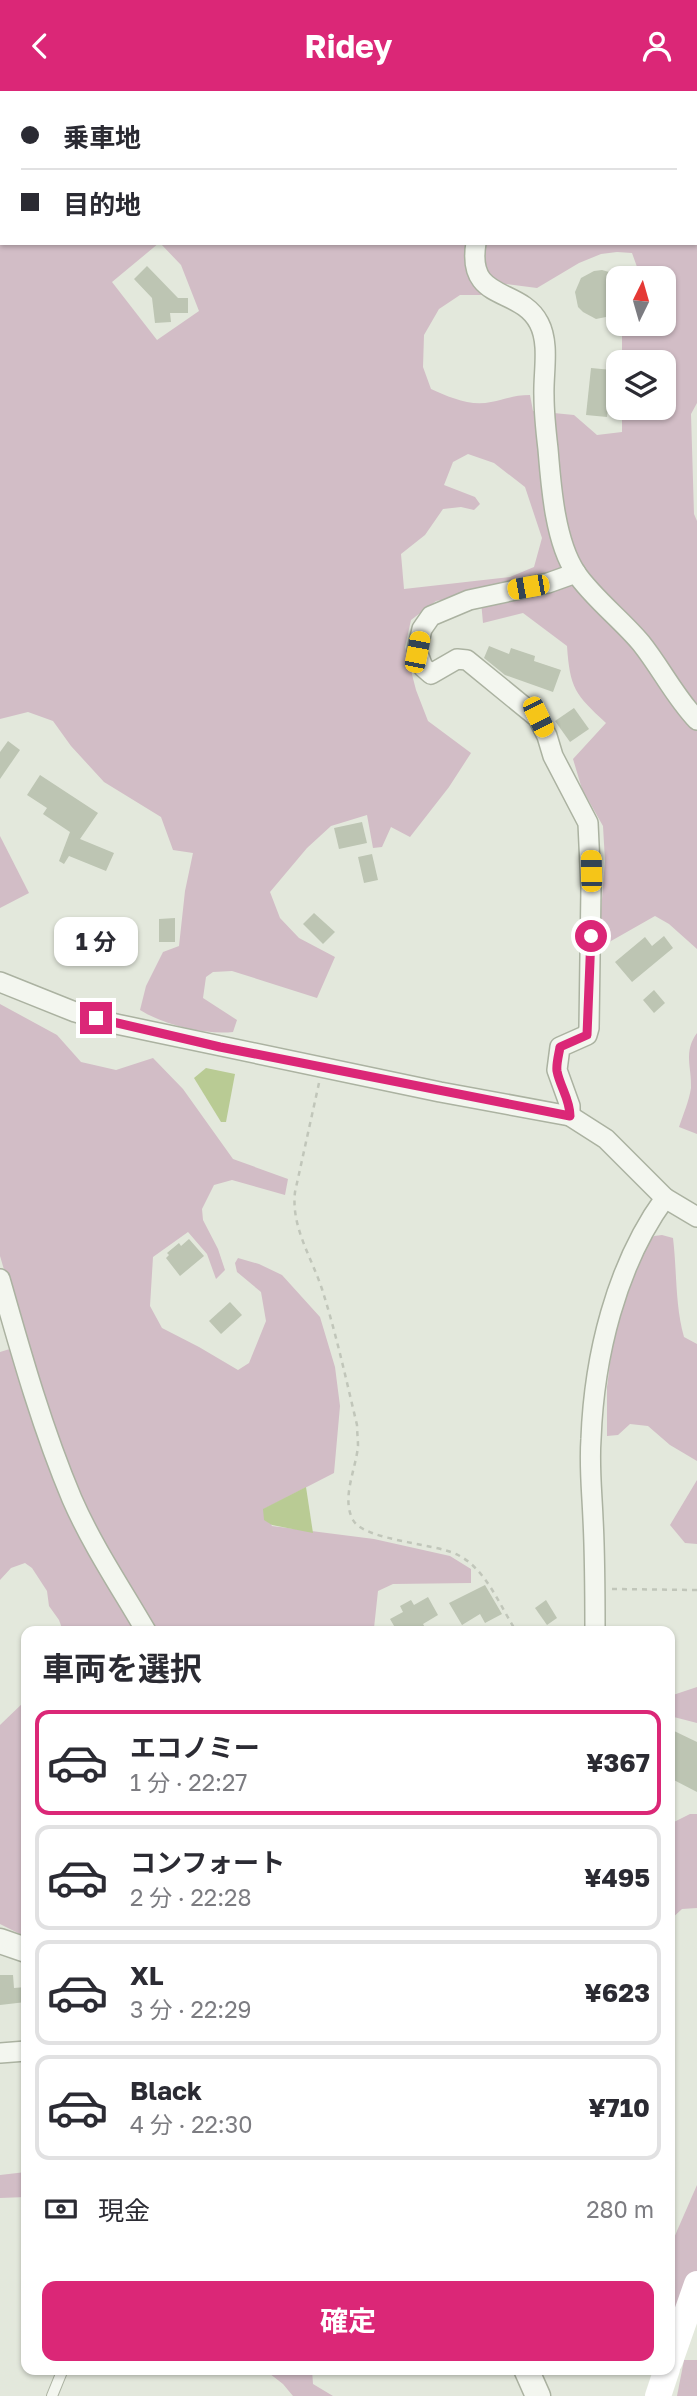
<!DOCTYPE html>
<html lang="ja">
<head>
<meta charset="utf-8">
<style>
  :root { --surface:#fff; --page:#f7f7f7; --text:#2b2b33; --muted:#7c7c81; --line:#e1e1e2; --accent:#db2777 }
  body { margin:0; font-family:"Golos Text","Noto Sans JP",sans-serif; background:var(--page); color:var(--text); height:100vh; display:flex; flex-direction:column; font-size:26px; white-space:nowrap }
  * { box-sizing:border-box; margin:0 }
  p { font-size:23px; color:var(--muted) }
  .icon { flex:none; width:38px; height:38px; fill:none; stroke:currentColor; stroke-width:2; stroke-linecap:round; stroke-linejoin:round }
  .map { position:relative; flex:1; overflow:hidden }
  .details { position:absolute; left:21px; top:1535px; width:654px; height:749px; display:flex; flex-direction:column; background:var(--surface); border-radius:14px; box-shadow:0 2px 5px #0004 }
  .details>* { flex:none }
  .top-card { position:absolute; left:0px; top:0px; width:698px; height:154px; box-shadow:0 2px 5px #0004; display:grid; align-content:center; height:154px; padding:0 21px; background:var(--surface) }
  .needle { width:46px; rotate:5deg }
  .tools { position:absolute; left:606px; top:175px; display:grid; gap:14px }
  .tools a { display:grid; place-items:center; width:70px; height:70px; border-radius:14px; background:var(--surface); box-shadow:0 2px 5px #0004; font-size:35px }
  .end { position:absolute; width:32px; height:32px; margin:-16px; border:9px solid #db2777; background:#fff; box-shadow:0 0 0 4px #fff }
  .from { border-radius:50% }
  .bubble { position:absolute; height:49px; border-radius:14px; background:var(--surface); box-shadow:0 2px 5px #0004; font-size:23px; font-weight:700; line-height:49px; text-align:center }
  .car { position:absolute; width:21px; height:42px; margin:-21px -10px; border-radius:9px; box-shadow:0 0 5px 2px #0007; background:linear-gradient(#f5c518 24%,#345 0 40%,#f5c518 0 76%,#345 0 86%,#f5c518 0) }
  .top-card b { display:flex; align-items:center; gap:24px; height:66px; font-size:26px }
  .top-card b+b { border-top:2px solid var(--line) }
  .top-card i { width:18px; height:18px; background:var(--text) }
  ul { padding:0; list-style:none }
  li { display:flex; align-items:center; gap:21px; height:105px; margin:0 14px 10px; padding:0 7px; border:4px solid var(--line); border-radius:14px }
  li div { flex:1 }
  li b { display:block; font-size:26px }
  li em { font-style:normal; font-weight:700 }
  li.current { border-color:var(--accent) }
  li>.icon { width:63px; height:63px; stroke-width:1.5 }
  h2 { padding:0 21px; font-size:32px; line-height:84px }
  .pay { display:flex; align-items:center; gap:18px; height:77px; padding:0 21px; font-size:26px }
  .pay p { margin-inline-start:auto }
  .button { display:flex; gap:14px; margin-top:auto; padding:14px 21px }
  .button a { flex:1; height:80px; border-radius:14px; background:var(--accent); color:#fff; font-size:28px; font-weight:700; line-height:80px; text-align:center }
  header { display:flex; justify-content:space-between; align-items:center; height:91px; padding:0 21px; background:var(--accent); color:#fff; font-size:32px; font-weight:700 }
  .map>svg:first-child { display:block }
  .green { fill:#d2bdc6; fill-rule:evenodd }
  .water { fill:#b9cb94 }
  .building { fill:#bdc5b3 }
  .lines { fill:none; stroke-linecap:round; stroke-linejoin:round }
  .service-casing { stroke:#abb2a1; stroke-width:12 }
  .minor-casing { stroke:#abb2a1; stroke-width:22 }
  .tertiary-casing { stroke:#abb2a1; stroke-width:27 }
  .path { stroke:#c1c6ba; stroke-width:2.5; stroke-dasharray:5 5; stroke-linecap:butt }
  .service { stroke:#f3f6ef; stroke-width:10 }
  .minor { stroke:#f3f6ef; stroke-width:19 }
  .tertiary { stroke:#f3f6ef; stroke-width:24 }
  .secondary { stroke:#fff; stroke-width:26 }
  .route { stroke:#db2777; stroke-width:9 }
</style>
</head>
<body>
<header><svg class="icon" aria-label="back" viewBox="0 0 24 24"><path d="M15 5l-7 7 7 7"/></svg>Ridey<svg class="icon" aria-label="person" viewBox="0 0 24 24"><circle cx="12" cy="8" r="4"/><path d="M4 21q1-7 8-7t8 7"/></svg></header>
<div class="map">
<svg width="697" height="2305" viewBox="0 0 697 2305">
  <rect width="100%" height="100%" fill="#e3e8dc"/>
  <g class="green">
    <path d="M0,0H697V312L691,323L694,423L697,430V858L669,833L655,825L604,854L600,833L605,770L603,735L582,698L573,668L606,632C575,603 570,598 567,555L523,522L483,532L481,510L468,504L436,510L411,529L405,556L416,599L428,630L471,662L449,696L410,746L391,736L382,756L373,757L367,724L331,735L307,757L270,801L280,827L299,847L335,866L317,907L232,880L213,881L206,886L203,907L237,929L233,941C205,944 164,934 140,919L146,895L163,861L179,855L185,800L193,762L173,759L161,726L104,691L71,655L53,630L28,621L0,628ZM2,2H696V152H160L181,174L199,220L157,249L112,191L159,152H2ZM617,161L632,162L641,187H663V233L622,234V271H663V317H622V341L597,344L574,324L533,320L530,304C514,304 506,308 491,311C471,316 449,306 431,298L423,276L424,244L439,218L460,204H481L506,193L537,197L579,172L601,163ZM468,363L494,372L525,396L542,447L534,476L510,486L404,498L401,463L425,444L443,418L461,416L474,419L480,413L475,406L444,394L453,371Z"/>
    <polygon points="0,745 29,802 0,817"/>
    <polygon points="0,913 57,944 81,971 116,979 153,967 183,998 233,1068 288,1088 285,1104 232,1089 214,1094 202,1118 203,1129 218,1158 225,1179 216,1188 207,1163 188,1141 153,1166 150,1215 162,1237 199,1256 238,1279 249,1272 266,1230 261,1201 237,1181 235,1172 238,1167 259,1173 282,1184 320,1226 335,1276 340,1315 334,1382 264,1418 272,1435 374,1448 450,1465 471,1478 471,1492 393,1493 378,1500 374,1537 371,1540 63,1540 59,1529 49,1515 47,1500 32,1477 25,1472 11,1477 0,1489 0,1261 26,1253 0,1165"/>
    <path d="M697,942V1043L679,1036C683,1024 689,1010 691,997C692,976 683,961 697,942Z"/>
    <path d="M662,1144L673,1147C677,1180 675,1214 684,1246L697,1253V1370L670,1354L648,1335L630,1333L618,1344L607,1345V1296L615,1232L642,1161L654,1145Z"/>
    <polygon points="697,1389 697,1453 685,1452 670,1434"/>
    <polygon points="697,1596 697,1632 670,1625 670,1605"/>
    <polygon points="26,1609 26,1846 0,1833 0,1634"/>
    <polygon points="690,1723 697,1723 697,1817 682,1818 670,1829 670,1733"/>
    <polygon points="26,2081 26,2106 0,2107 0,2084"/>
    <polygon points="697,2094 697,2229 670,2242 670,2156"/>
    <polygon points="684,2269 697,2269 697,2305 677,2305"/>
    <polygon points="265,2279 312,2279 313,2293 333,2305 293,2305 283,2293"/>
  </g>
  <g class="water">
    <polygon points="206,977 235,983 226,1031 221,1031 194,987"/>
    <polygon points="306,1396 313,1442 272,1434 264,1429 263,1418"/>
  </g>
  <g class="building">
    <polygon points="147,175 178,207 188,207 188,222 170,222 171,231 155,232 152,207 134,188"/>
    <polygon points="602,179 609,181 618,188 618,219 611,225 596,228 583,221 578,216 575,201 581,187 594,180"/>
    <polygon points="591,277 612,279 607,326 586,324"/>
    <polygon points="489,555 509,563 511,557 535,565 534,570 561,579 553,601 505,584 484,567"/>
    <polygon points="574,617 589,638 570,651 555,630"/>
    <polygon points="8,650 20,659 0,688 0,661"/>
    <polygon points="40,684 98,722 80,748 114,762 106,780 69,765 64,773 59,770 70,741 43,723 47,717 27,704"/>
    <polygon points="362,731 367,752 339,758 334,737"/>
    <polygon points="372,763 378,789 364,792 358,766"/>
    <polygon points="314,822 335,841 323,853 303,833"/>
    <polygon points="175,827 175,851 159,851 159,828"/>
    <polygon points="664,845 673,857 632,891 615,871 645,846 652,855"/>
    <polygon points="654,899 665,912 654,922 643,909"/>
    <polygon points="189,1148 204,1165 180,1185 166,1167 169,1164 167,1162 179,1152 181,1155"/>
    <polygon points="230,1211 242,1224 221,1243 209,1230"/>
    <polygon points="485,1494 502,1523 485,1532 480,1523 462,1534 449,1512"/>
    <polygon points="428,1506 438,1524 423,1533 427,1540 397,1540 390,1528 403,1521 400,1515 411,1509 414,1514"/>
    <polygon points="546,1509 557,1527 547,1534 535,1517"/>
    <polygon points="670,1638 697,1651 697,1701 670,1687"/>
    <polygon points="0,1884 13,1884 14,1897 26,1896 26,1911 0,1914"/>
  </g>
  <g class="lines">
    <g class="service-casing">
      <polyline id="service" points="52,2305 63,2278"/>
    </g>
    <g class="minor-casing">
      <g id="minor">
        <polyline points="489,0 489,2"/>
        <path d="M476,152C466,212 520,195 539,232C550,253 543,282 544,305C544,323 546,341 548,358C551,395 555,451 576,482C592,506 622,529 641,552C661,577 675,606 697,629"/>
        <polyline points="0,891 75,921 116,933 440,1001 570,1025 606,1048 665,1107 697,1126"/>
        <polyline points="570,1025 570,1015 557,979 560,956 587,944 589,937 591,797 588,732 553,665 547,645 538,627 467,569 457,568 431,583 423,576 417,560 422,538 431,525 469,509 548,492 576,482"/>
        <path d="M0,1188C21,1262 42,1337 72,1408C92,1454 121,1497 146,1540"/>
        <path d="M595,1540C595,1503 595,1465 593,1428C592,1402 589,1375 591,1348C594,1266 616,1174 665,1107"/>
        <polyline points="0,1962 26,1960"/>
      </g>
    </g>
    <g class="tertiary-casing">
      <g id="tertiary">
        <polyline points="0,1850 26,1859"/>
        <polyline points="526,2278 538,2305"/>
      </g>
    </g>
    <g class="path">
      <path d="M319,992L295,1101C291,1136 311,1165 322,1198C336,1242 346,1288 357,1334C357,1341 358,1348 358,1355C356,1378 341,1407 353,1429C365,1450 435,1452 458,1464C486,1478 500,1515 516,1540"/>
      <polyline points="612,1498 697,1499"/>
    </g>
    <use href="#service" class="service"/>
    <use href="#minor" class="minor"/>
    <use href="#tertiary" class="tertiary"/>
    <g class="secondary">
      <polyline points="670,2270 697,2193"/>
      <polyline points="658,2305 667,2278"/>
    </g>
  </g>
  <g class="lines">
    <path class="route" d="M96,927L220,956L570,1025C570,1008 560,996 557,980C556,973 559,963 560,956L587,944L591,845"/>
  </g>
</svg>
<div class="tools">
<a><svg class="needle" viewBox="-14 -14 28 28"><path d="M0-13l5 13h-10z" fill="#e53935"/><path d="M0 13l5-13h-10z" fill="#7c7c81"/></svg></a>
<a><svg class="icon" aria-label="layers" viewBox="0 0 24 24"><path d="M12 4l9 5-9 5-9-5zM3 14l9 5 9-5"/></svg></a>
</div>
<i class="end from" style="left:591px;top:845px"></i>
<i class="end" style="left:96px;top:927px"></i>
<div class="bubble" style="left:54px;top:826px;width:84px">1 分</div>
<i class="car" style="left:528px;top:496px;rotate:260deg"></i>
<i class="car" style="left:417px;top:561px;rotate:11deg"></i>
<i class="car" style="left:538px;top:626px;rotate:154deg"></i>
<i class="car" style="left:591px;top:780px;rotate:359deg"></i>
<div class="top-card">
<b><i class="from"></i>乗車地</b>
<b><i></i>目的地</b>
</div>
<section class="details">
<h2>車両を選択</h2>
<ul>
<li class="current"><svg class="icon" aria-label="car" viewBox="0 0 24 24"><path d="M5 17H2v-5l4-1 3-4h7l3 4 3 1v5h-3M9 17h6M6 11h13"/><circle cx="7" cy="17" r="2"/><circle cx="17" cy="17" r="2"/></svg><div><b>エコノミー</b><p>1 分 · 22:27</p></div><em>¥367</em></li>
<li><svg class="icon" aria-label="car" viewBox="0 0 24 24"><path d="M5 17H2v-5l4-1 3-4h7l3 4 3 1v5h-3M9 17h6M6 11h13"/><circle cx="7" cy="17" r="2"/><circle cx="17" cy="17" r="2"/></svg><div><b>コンフォート</b><p>2 分 · 22:28</p></div><em>¥495</em></li>
<li><svg class="icon" aria-label="car" viewBox="0 0 24 24"><path d="M5 17H2v-5l4-1 3-4h7l3 4 3 1v5h-3M9 17h6M6 11h13"/><circle cx="7" cy="17" r="2"/><circle cx="17" cy="17" r="2"/></svg><div><b>XL</b><p>3 分 · 22:29</p></div><em>¥623</em></li>
<li><svg class="icon" aria-label="car" viewBox="0 0 24 24"><path d="M5 17H2v-5l4-1 3-4h7l3 4 3 1v5h-3M9 17h6M6 11h13"/><circle cx="7" cy="17" r="2"/><circle cx="17" cy="17" r="2"/></svg><div><b>Black</b><p>4 分 · 22:30</p></div><em>¥710</em></li>
</ul>
<div class="pay"><svg class="icon" aria-label="cash" viewBox="0 0 24 24"><path d="M3 7h18v10H3z"/><circle cx="12" cy="12" r="2"/></svg>現金<p>280 m</p></div>
<div class="button"><a>確定</a></div>
</section>
</div>
</body>
</html>
